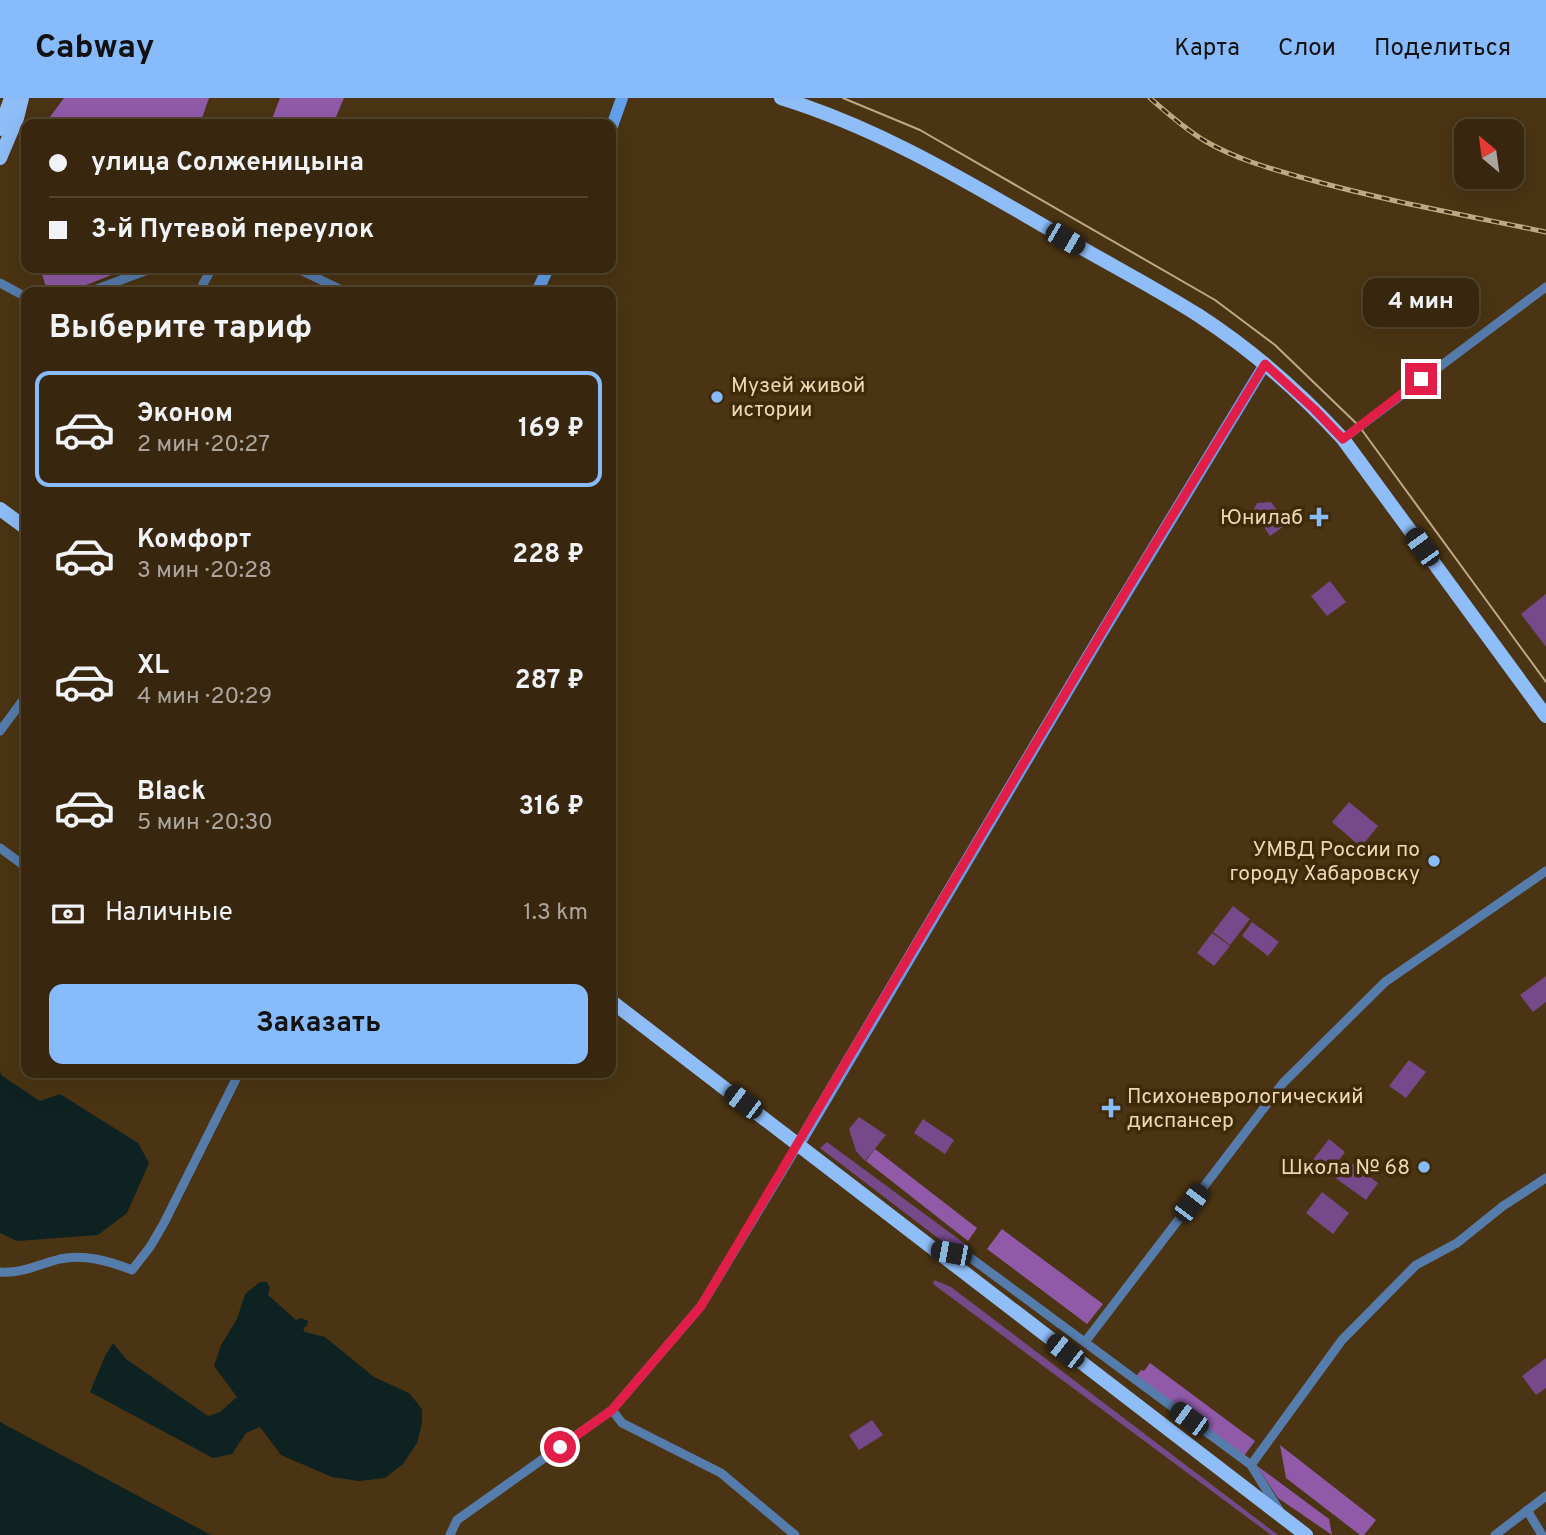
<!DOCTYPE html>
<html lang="ru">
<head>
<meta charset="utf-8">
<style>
  :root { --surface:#38270e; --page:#43331c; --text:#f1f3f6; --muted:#aba59e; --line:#52442e; --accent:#87bbfb }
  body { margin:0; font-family:Overpass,sans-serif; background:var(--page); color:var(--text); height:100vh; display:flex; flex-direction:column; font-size:26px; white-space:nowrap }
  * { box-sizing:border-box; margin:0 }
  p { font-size:23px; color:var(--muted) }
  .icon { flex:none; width:38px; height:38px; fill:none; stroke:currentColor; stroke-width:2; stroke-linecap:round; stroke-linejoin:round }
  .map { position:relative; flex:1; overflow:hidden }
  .sheet { position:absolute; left:21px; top:189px; width:595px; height:791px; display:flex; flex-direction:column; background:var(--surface); border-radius:14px; box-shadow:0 7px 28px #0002,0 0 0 2px var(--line) }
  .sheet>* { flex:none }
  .top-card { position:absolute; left:21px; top:21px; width:595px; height:154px; border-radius:14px; box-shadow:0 7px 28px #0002,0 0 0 2px var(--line); display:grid; align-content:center; height:154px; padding:0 28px; background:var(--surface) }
  .needle { width:46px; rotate:331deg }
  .tools { position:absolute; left:1454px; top:21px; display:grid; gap:14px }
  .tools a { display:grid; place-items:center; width:70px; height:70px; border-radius:14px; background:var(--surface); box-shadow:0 7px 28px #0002,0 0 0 2px var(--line); font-size:35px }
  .end { position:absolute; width:32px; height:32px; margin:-16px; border:9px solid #e11d48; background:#fff; box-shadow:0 0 0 4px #fff }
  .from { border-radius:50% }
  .bubble { position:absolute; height:49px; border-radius:14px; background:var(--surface); box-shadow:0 7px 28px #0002,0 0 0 2px var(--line); font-size:23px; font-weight:700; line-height:49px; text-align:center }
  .car { position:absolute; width:21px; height:42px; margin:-21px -10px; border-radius:9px; box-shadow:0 0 5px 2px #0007; background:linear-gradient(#222 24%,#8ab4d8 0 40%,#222 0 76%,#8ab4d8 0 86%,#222 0) }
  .top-card b { display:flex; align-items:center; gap:24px; height:66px; font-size:26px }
  .top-card b+b { border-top:2px solid var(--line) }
  .top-card i { width:18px; height:18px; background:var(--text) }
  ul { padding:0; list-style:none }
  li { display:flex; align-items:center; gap:21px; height:116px; margin:0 14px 10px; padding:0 14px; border:4px solid transparent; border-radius:14px }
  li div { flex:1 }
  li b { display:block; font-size:26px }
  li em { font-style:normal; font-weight:700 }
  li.current { border-color:var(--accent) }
  li>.icon { width:63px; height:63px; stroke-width:1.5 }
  h2 { padding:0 28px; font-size:32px; line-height:84px }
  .pay { display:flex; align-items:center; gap:18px; height:77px; padding:0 28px; font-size:26px }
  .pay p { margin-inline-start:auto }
  .primary-button { display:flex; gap:14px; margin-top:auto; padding:14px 28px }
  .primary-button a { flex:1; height:80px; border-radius:14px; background:var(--accent); color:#111; font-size:28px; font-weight:700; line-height:80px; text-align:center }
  header { display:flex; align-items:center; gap:42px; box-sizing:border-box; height:98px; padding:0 35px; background:var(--accent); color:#111 }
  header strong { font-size:33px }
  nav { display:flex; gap:38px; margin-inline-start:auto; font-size:24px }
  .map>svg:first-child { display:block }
  .green { fill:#76498a }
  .forest { fill:#905aa8 }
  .water { fill:#0e2221 }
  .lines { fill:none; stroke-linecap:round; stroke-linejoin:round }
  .street { stroke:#567cac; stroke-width:9 }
  .secondary { stroke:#63a0ec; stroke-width:12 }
  .primary { stroke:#8fbdf7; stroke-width:14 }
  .tram { stroke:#bfa889; stroke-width:2 }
  .rail-casing { stroke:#bfa889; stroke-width:5 }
  .rail { stroke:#3f2a07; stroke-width:2.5; stroke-dasharray:8; stroke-linecap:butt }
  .route { stroke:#e11d48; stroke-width:9 }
  .poi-dot { fill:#87bbfb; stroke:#3f2a07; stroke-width:2.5 }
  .labels { text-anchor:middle; stroke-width:7; stroke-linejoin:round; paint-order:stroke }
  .poi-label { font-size:21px; fill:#eed6b8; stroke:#3f2a07; text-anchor:end }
</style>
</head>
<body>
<header>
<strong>Cabway</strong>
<nav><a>Карта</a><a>Слои</a><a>Поделиться</a></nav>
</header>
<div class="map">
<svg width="1546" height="1437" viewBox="0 0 1546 1437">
  <rect width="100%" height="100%" fill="#4a3413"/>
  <g class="green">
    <polygon points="1271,404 1287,426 1270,438 1253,413 1257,405"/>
    <polygon points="1330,483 1346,504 1327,518 1311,498"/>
    <polygon points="1546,496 1546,549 1521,516"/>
    <polygon points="1349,704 1378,728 1361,749 1332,724"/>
    <polygon points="1233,808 1250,821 1230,847 1213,834"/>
    <polygon points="1252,824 1279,844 1268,858 1242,838"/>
    <polygon points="1212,835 1230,848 1214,868 1197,855"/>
    <polygon points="1546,878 1546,904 1533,914 1520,897"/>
    <polygon points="1409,962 1426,974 1406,1000 1389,988"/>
    <polygon points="859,1019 886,1037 865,1063 856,1053 849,1031"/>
    <polygon points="923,1021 954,1042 945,1056 914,1035"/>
    <polygon points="1329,1041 1345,1054 1326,1079 1309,1067"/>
    <polygon points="827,1044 968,1148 961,1156 955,1153 820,1050"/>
    <polygon points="1347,1062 1378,1085 1366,1102 1334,1079"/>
    <polygon points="1322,1094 1349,1115 1333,1136 1306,1115"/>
    <polygon points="934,1182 951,1189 1278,1437 1271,1437 933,1186"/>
    <polygon points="1546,1260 1546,1290 1536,1297 1522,1278"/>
    <polygon points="872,1322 883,1337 859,1352 849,1337"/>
  </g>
  <g class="forest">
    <polygon points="64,0 209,0 200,26 53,26 47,23"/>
    <polygon points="280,0 344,0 333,26 270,26"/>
    <polygon points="40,170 129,170 81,189 46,189"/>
    <polygon points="875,1051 977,1130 968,1143 866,1063"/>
    <polygon points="1002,1131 1103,1206 1087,1226 987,1151"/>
    <polygon points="1150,1265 1255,1343 1244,1358 1136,1279 1141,1272 1144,1273"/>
    <polygon points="1280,1347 1376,1422 1364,1437 1360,1437 1286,1380"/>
    <polygon points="1256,1367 1329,1421 1332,1437 1278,1400"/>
  </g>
  <g class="water">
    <polygon points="0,971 1,977 40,1003 60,996 138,1045 149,1065 127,1115 98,1137 17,1143 0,1135"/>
    <polygon points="260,1184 267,1184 270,1190 268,1197 296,1222 301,1220 308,1223 307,1228 303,1230 305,1234 325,1239 374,1279 409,1295 422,1311 422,1326 417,1345 403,1366 385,1380 359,1383 332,1379 281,1357 260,1329 246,1335 232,1356 213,1360 90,1294 105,1258 113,1245 126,1261 208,1318 220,1314 237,1299 214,1268 221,1247 237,1221 245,1196"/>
    <polygon points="0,1324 211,1437 0,1437"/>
  </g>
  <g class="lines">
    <g class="street">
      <polyline points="296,170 346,194"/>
      <polyline points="0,185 26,199"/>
      <polyline points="89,194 153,170"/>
      <polyline points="202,194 203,186 212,170"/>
      <polyline points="1343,341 1546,189"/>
      <polyline points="0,633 26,598"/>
      <polyline points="0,750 26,769"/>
      <polyline points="942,1154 968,1158 1251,1367 1279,1412"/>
      <path d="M0,1174C21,1176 40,1166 60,1161C85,1156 109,1163 132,1172L150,1149L164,1125L239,975"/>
      <polyline points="1085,1244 1283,985 1385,884 1546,773"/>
      <polyline points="612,1312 622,1325 721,1375 795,1437"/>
      <polyline points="1251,1367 1342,1242 1416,1167 1457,1145 1503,1108 1546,1080"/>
      <polyline points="1527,1412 1542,1437"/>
      <polyline points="450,1437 457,1422 612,1312 701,1208 799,1046"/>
      <polyline points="1495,1437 1546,1398"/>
    </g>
    <g class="secondary">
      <polyline points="611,31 622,0"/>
      <polyline points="537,194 548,170"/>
      <polyline points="799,1046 1100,538 1265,266"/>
    </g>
    <g class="primary">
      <path d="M781,0C881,31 966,83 1056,135C1103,163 1152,188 1198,217C1252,252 1300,294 1343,341L1546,618"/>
      <polyline points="0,31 11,0"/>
      <polyline points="0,60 17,20 22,0"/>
      <polyline points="0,411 26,430"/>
      <polyline points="611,903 1306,1437"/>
    </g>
    <polyline class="tram" points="843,0 920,32 1215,202 1275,247 1359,328 1546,584"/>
    <g class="rail-casing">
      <path id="rail" d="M1150,0C1167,15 1185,31 1205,43C1234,60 1268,70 1300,79C1381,102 1464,117 1546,134"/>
    </g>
    <use href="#rail" class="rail"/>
  </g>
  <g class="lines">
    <polyline class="route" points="560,1349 612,1312 701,1208 1125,495 1265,266 1314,311 1343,341 1421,281"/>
  </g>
  <g class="poi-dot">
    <circle cx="717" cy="299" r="7"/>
    <path d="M1315.5 408.5h7v7h7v7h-7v7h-7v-7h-7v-7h7z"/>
    <circle cx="1434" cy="763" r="7"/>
    <path d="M1107.5 999.5h7v7h7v7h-7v7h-7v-7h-7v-7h7z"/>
    <circle cx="1424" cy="1069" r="7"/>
  </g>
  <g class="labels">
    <g class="poi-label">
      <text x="731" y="294" text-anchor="start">Музей живой<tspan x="731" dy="24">истории</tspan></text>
      <text x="1303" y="426">Юнилаб</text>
      <text x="1420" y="758">УМВД России по<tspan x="1420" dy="24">городу Хабаровску</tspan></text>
      <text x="1127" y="1005" text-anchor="start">Психоневрологический<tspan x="1127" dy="24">диспансер</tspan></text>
      <text x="1410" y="1076">Школа № 68</text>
    </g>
  </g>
</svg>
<div class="tools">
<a><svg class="needle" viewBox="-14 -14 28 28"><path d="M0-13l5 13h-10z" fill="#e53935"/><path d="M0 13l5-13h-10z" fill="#aba59e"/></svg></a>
</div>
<i class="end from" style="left:560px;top:1349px"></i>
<i class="end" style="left:1421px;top:281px"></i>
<div class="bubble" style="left:1363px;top:180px;width:116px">4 мин</div>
<i class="car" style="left:1065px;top:141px;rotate:120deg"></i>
<i class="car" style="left:1422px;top:449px;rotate:324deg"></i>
<i class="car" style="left:743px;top:1004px;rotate:307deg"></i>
<i class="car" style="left:1191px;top:1105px;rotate:37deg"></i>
<i class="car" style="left:951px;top:1155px;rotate:281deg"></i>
<i class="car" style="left:1065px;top:1253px;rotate:308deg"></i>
<i class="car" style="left:1189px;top:1321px;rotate:306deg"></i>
<div class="top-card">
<b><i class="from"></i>улица Солженицына</b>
<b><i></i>3-й Путевой переулок</b>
</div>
<section class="sheet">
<h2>Выберите тариф</h2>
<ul>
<li class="current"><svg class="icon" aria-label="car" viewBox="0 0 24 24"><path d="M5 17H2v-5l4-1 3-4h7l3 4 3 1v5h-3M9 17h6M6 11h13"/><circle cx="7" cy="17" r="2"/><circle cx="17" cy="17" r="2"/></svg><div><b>Эконом</b><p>2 мин · 20:27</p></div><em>169 ₽</em></li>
<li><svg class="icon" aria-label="car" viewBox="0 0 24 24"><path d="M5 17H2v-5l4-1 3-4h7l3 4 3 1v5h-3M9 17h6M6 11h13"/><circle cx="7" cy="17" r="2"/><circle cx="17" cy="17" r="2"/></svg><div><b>Комфорт</b><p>3 мин · 20:28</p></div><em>228 ₽</em></li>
<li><svg class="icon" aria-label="car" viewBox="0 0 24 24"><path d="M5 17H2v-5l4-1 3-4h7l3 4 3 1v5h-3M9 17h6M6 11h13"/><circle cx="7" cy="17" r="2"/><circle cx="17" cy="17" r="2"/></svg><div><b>XL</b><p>4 мин · 20:29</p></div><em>287 ₽</em></li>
<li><svg class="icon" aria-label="car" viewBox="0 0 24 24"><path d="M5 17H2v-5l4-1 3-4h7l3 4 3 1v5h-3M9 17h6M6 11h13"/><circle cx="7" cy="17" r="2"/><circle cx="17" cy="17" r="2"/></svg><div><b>Black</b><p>5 мин · 20:30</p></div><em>316 ₽</em></li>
</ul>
<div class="pay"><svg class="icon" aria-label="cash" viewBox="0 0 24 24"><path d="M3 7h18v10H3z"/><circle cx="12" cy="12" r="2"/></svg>Наличные<p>1.3 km</p></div>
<div class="primary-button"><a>Заказать</a></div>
</section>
</div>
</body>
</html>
